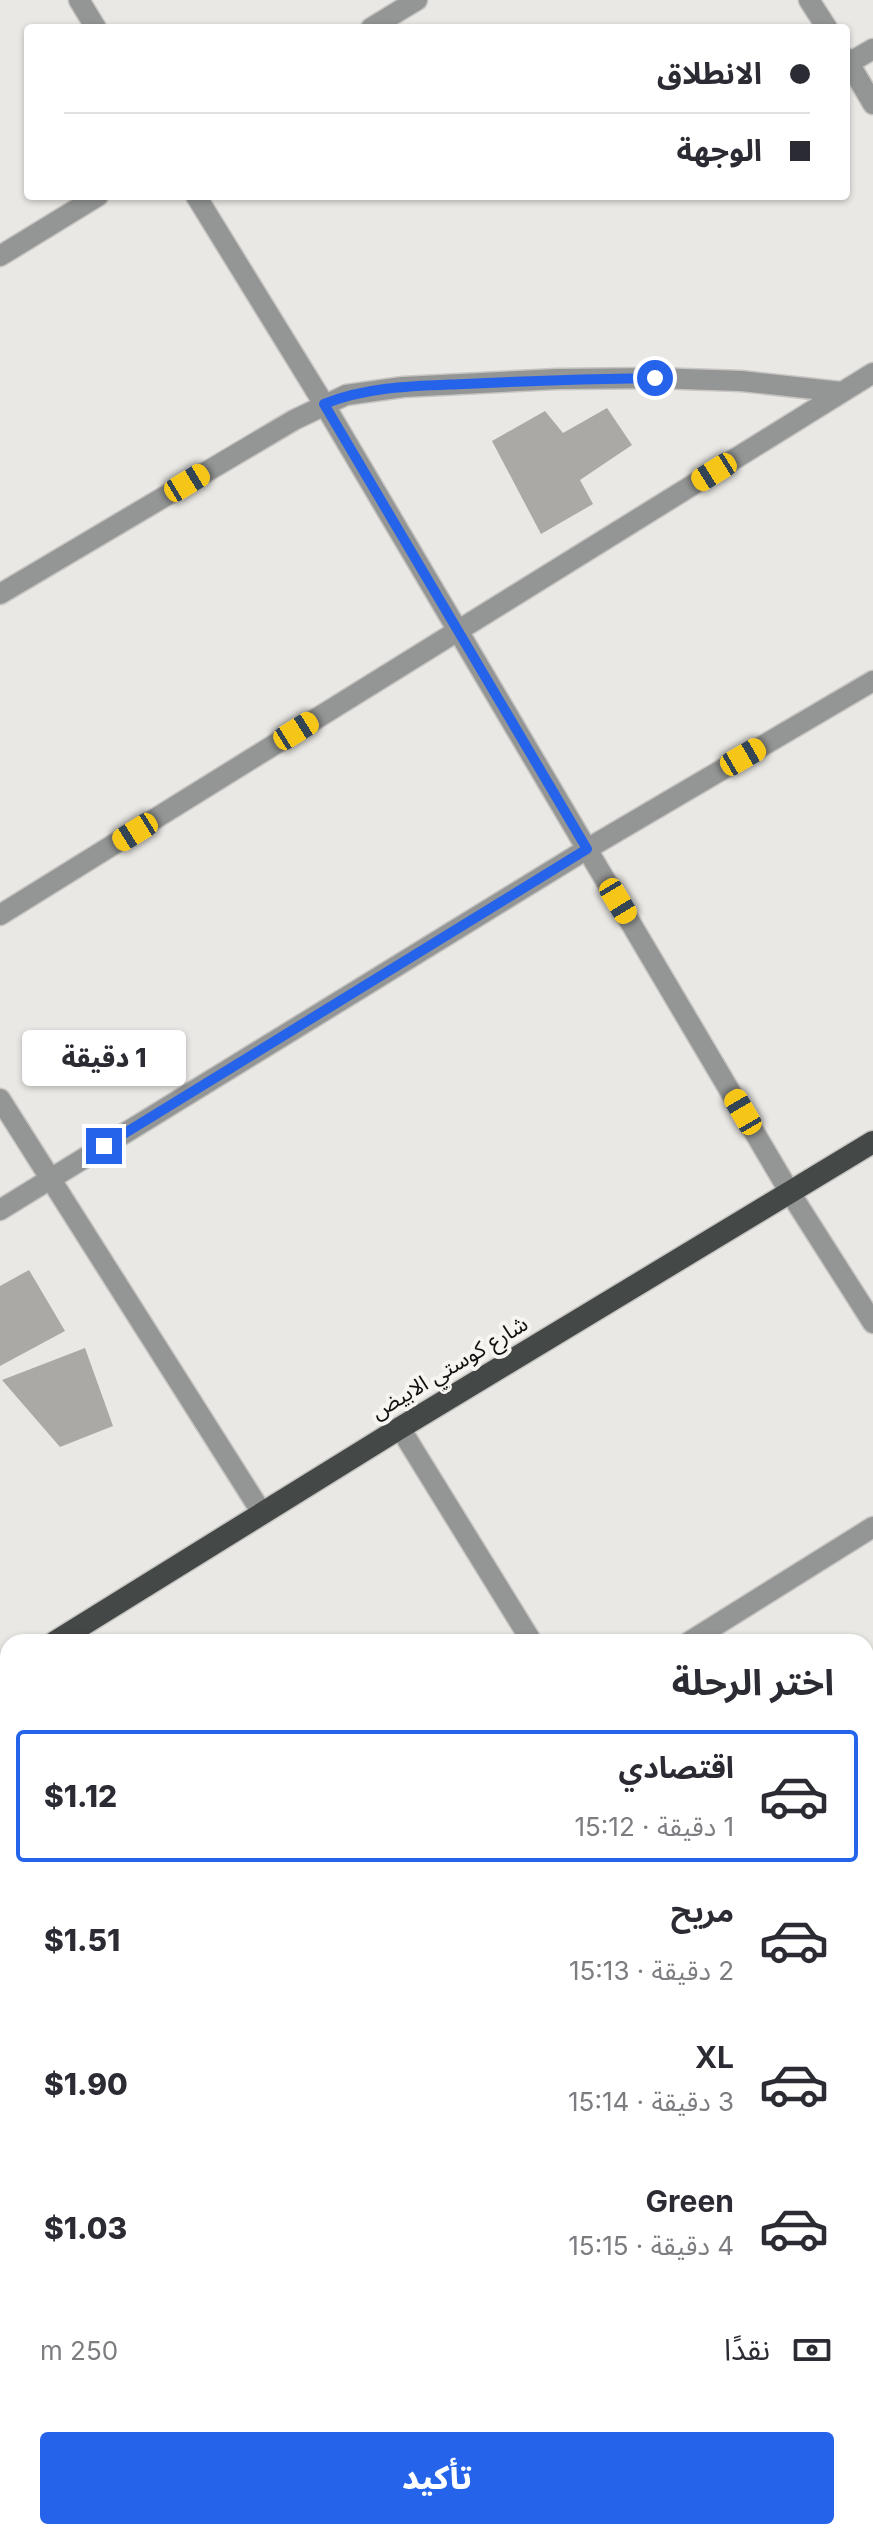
<!DOCTYPE html>
<html lang="ar">
<head>
<meta charset="utf-8">
<style>
  :root { --surface:#fff; --page:#f2f2f3; --text:#2b2b33; --muted:#7c7c81; --line:#e1e1e2; --accent:#2563eb }
  body { margin:0; font-family:Inter,"Noto Sans Arabic",sans-serif; background:var(--page); color:var(--text); direction:rtl; height:100vh; display:flex; flex-direction:column; font-size:30px; white-space:nowrap }
  * { box-sizing:border-box; margin:0 }
  p { font-size:26px; color:var(--muted) }
  .icon { flex:none; width:44px; height:44px; fill:none; stroke:currentColor; stroke-width:2; stroke-linecap:round; stroke-linejoin:round }
  .map { position:relative; flex:1; overflow:hidden; direction:ltr }
  .sheet { position:absolute; left:0px; top:1634px; width:874px; height:906px; display:flex; flex-direction:column; background:var(--surface); border-radius:24px 24px 0 0; box-shadow:0 2px 6px #0004; direction:rtl }
  .sheet>* { flex:none }
  .banner { position:absolute; left:24px; top:24px; width:826px; height:176px; border-radius:8px; box-shadow:0 2px 6px #0004; direction:rtl; display:grid; align-content:center; height:176px; padding:0 40px; background:var(--surface) }
  .end { position:absolute; width:36px; height:36px; margin:-18px; border:10px solid #2563eb; background:#fff; box-shadow:0 0 0 4px #fff }
  .from { border-radius:50% }
  .bubble { position:absolute; height:56px; border-radius:8px; background:var(--surface); box-shadow:0 2px 6px #0004; font-size:26px; font-weight:800; line-height:56px; text-align:center; direction:rtl }
  .car { position:absolute; width:24px; height:48px; margin:-24px -12px; border-radius:10px; box-shadow:0 0 6px 2px #0007; background:linear-gradient(#f5c518 24%,#345 0 40%,#f5c518 0 76%,#345 0 86%,#f5c518 0) }
  .banner b { display:flex; align-items:center; gap:28px; height:76px; font-size:30px }
  .banner b+b { border-top:2px solid var(--line) }
  .banner i { width:20px; height:20px; background:var(--text) }
  ul { padding:0; list-style:none }
  li { display:flex; align-items:center; gap:24px; height:132px; margin:0 16px 12px; padding:0 24px; border:4px solid transparent; border-radius:8px }
  li div { flex:1 }
  li b { display:block; font-size:30px }
  li em { font-style:normal; font-weight:800 }
  li.active { border-color:var(--accent) }
  li>.icon { width:72px; height:72px; stroke-width:1.5 }
  h2 { padding:0 40px; font-size:36px; line-height:96px }
  .pay { display:flex; align-items:center; gap:20px; height:88px; padding:0 40px; font-size:30px }
  .pay p { margin-inline-start:auto }
  .button { display:flex; gap:16px; margin-top:auto; padding:16px 40px }
  .button a { flex:1; height:92px; border-radius:8px; background:var(--accent); color:#fff; font-size:32px; font-weight:800; line-height:92px; text-align:center }
  .map>svg:first-child { display:block }
  .building { fill:#aba9a6 }
  .lines { fill:none; stroke-linecap:round; stroke-linejoin:round }
  .minor-casing { stroke:#c6c5c2; stroke-width:23 }
  .tertiary-casing { stroke:#c6c5c2; stroke-width:23 }
  .trunk-casing { stroke:#c6c5c2; stroke-width:25 }
  .minor { stroke:#949595; stroke-width:20 }
  .tertiary { stroke:#949595; stroke-width:20 }
  .trunk { stroke:#444846; stroke-width:22 }
  .route { stroke:#2563eb; stroke-width:10 }
  .labels { text-anchor:middle; stroke-width:8; stroke-linejoin:round; paint-order:stroke }
  .street-label { font-size:22px; fill:#10100f; stroke:#f7f5f1 }
</style>
</head>
<body>
<div class="map">
<svg width="873" height="2539" viewBox="0 0 873 2539">
  <rect width="100%" height="100%" fill="#e9e8e4"/>
  <g class="building">
    <polygon points="607,408 632,445 580,480 593,504 541,534 492,441 545,411 563,433"/>
    <polygon points="29,1270 65,1331 0,1366 0,1286"/>
    <polygon points="85,1348 113,1426 60,1447 2,1380"/>
  </g>
  <g class="lines">
    <g class="minor-casing">
      <g id="minor">
        <polyline points="79,0 96,28"/>
        <polyline points="809,0 827,28"/>
        <polyline points="371,28 417,0"/>
        <polyline points="846,58 873,104"/>
        <polyline points="849,63 873,49"/>
        <polyline points="196,196 324,404 789,1191"/>
        <polyline points="0,256 98,196"/>
        <polyline points="0,594 294,420 346,395 403,387 557,379 655,378 741,381 841,392"/>
        <polyline points="0,915 873,373"/>
        <polyline points="0,1099 262,1513"/>
        <polyline points="0,1210 587,849 873,681"/>
        <polyline points="400,1428 532,1642"/>
        <polyline points="689,1642 873,1527"/>
        <polyline points="866,1911 873,1907"/>
        <polyline points="0,2058 8,2053"/>
        <polyline points="866,2196 873,2207"/>
        <polyline points="866,2312 873,2307"/>
        <polyline points="0,2435 8,2430"/>
        <polyline points="0,2488 8,2502"/>
        <polyline points="26,2532 30,2539"/>
        <polyline points="541,2532 546,2539"/>
        <polyline points="493,2539 505,2532"/>
      </g>
    </g>
    <g class="tertiary-casing">
      <polyline id="tertiary" points="789,1191 873,1323"/>
    </g>
    <g class="trunk-casing">
      <g id="trunk">
        <polyline points="55,1642 400,1428 873,1142"/>
        <polyline points="0,1677 8,1672"/>
      </g>
    </g>
    <use href="#minor" class="minor"/>
    <use href="#tertiary" class="tertiary"/>
    <use href="#trunk" class="trunk"/>
  </g>
  <g class="lines">
    <path class="route" d="M104,1146L587,849L324,404C369,386 416,386 464,384C528,381 591,379 655,378"/>
  </g>
  <g class="labels">
    <g class="street-label">
      <text transform="translate(449 1367) rotate(-31)" y="8">شارع كوستي الابيض</text>
    </g>
  </g>
</svg>
<i class="end from" style="left:655px;top:378px"></i>
<i class="end" style="left:104px;top:1146px"></i>
<div class="bubble" style="left:22px;top:1030px;width:164px">1 دقيقة</div>
<i class="car" style="left:714px;top:472px;rotate:238deg"></i>
<i class="car" style="left:187px;top:483px;rotate:59deg"></i>
<i class="car" style="left:296px;top:731px;rotate:58deg"></i>
<i class="car" style="left:743px;top:757px;rotate:60deg"></i>
<i class="car" style="left:135px;top:832px;rotate:238deg"></i>
<i class="car" style="left:618px;top:901px;rotate:149deg"></i>
<i class="car" style="left:743px;top:1112px;rotate:330deg"></i>
<div class="banner">
<b><i class="from"></i>الانطلاق</b>
<b><i></i>الوجهة</b>
</div>
<section class="sheet">
<h2>اختر الرحلة</h2>
<ul>
<li class="active"><svg class="icon" aria-label="car" viewBox="0 0 24 24"><path d="M5 17H2v-5l4-1 3-4h7l3 4 3 1v5h-3M9 17h6M6 11h13"/><circle cx="7" cy="17" r="2"/><circle cx="17" cy="17" r="2"/></svg><div><b>اقتصادي</b><p>1 دقيقة · 15:12</p></div><em>$1.12</em></li>
<li><svg class="icon" aria-label="car" viewBox="0 0 24 24"><path d="M5 17H2v-5l4-1 3-4h7l3 4 3 1v5h-3M9 17h6M6 11h13"/><circle cx="7" cy="17" r="2"/><circle cx="17" cy="17" r="2"/></svg><div><b>مريح</b><p>2 دقيقة · 15:13</p></div><em>$1.51</em></li>
<li><svg class="icon" aria-label="car" viewBox="0 0 24 24"><path d="M5 17H2v-5l4-1 3-4h7l3 4 3 1v5h-3M9 17h6M6 11h13"/><circle cx="7" cy="17" r="2"/><circle cx="17" cy="17" r="2"/></svg><div><b>XL</b><p>3 دقيقة · 15:14</p></div><em>$1.90</em></li>
<li><svg class="icon" aria-label="car" viewBox="0 0 24 24"><path d="M5 17H2v-5l4-1 3-4h7l3 4 3 1v5h-3M9 17h6M6 11h13"/><circle cx="7" cy="17" r="2"/><circle cx="17" cy="17" r="2"/></svg><div><b>Green</b><p>4 دقيقة · 15:15</p></div><em>$1.03</em></li>
</ul>
<div class="pay"><svg class="icon" aria-label="cash" viewBox="0 0 24 24"><path d="M3 7h18v10H3z"/><circle cx="12" cy="12" r="2"/></svg>نقدًا<p>250 m</p></div>
<div class="button"><a>تأكيد</a></div>
</section>
</div>
</body>
</html>
